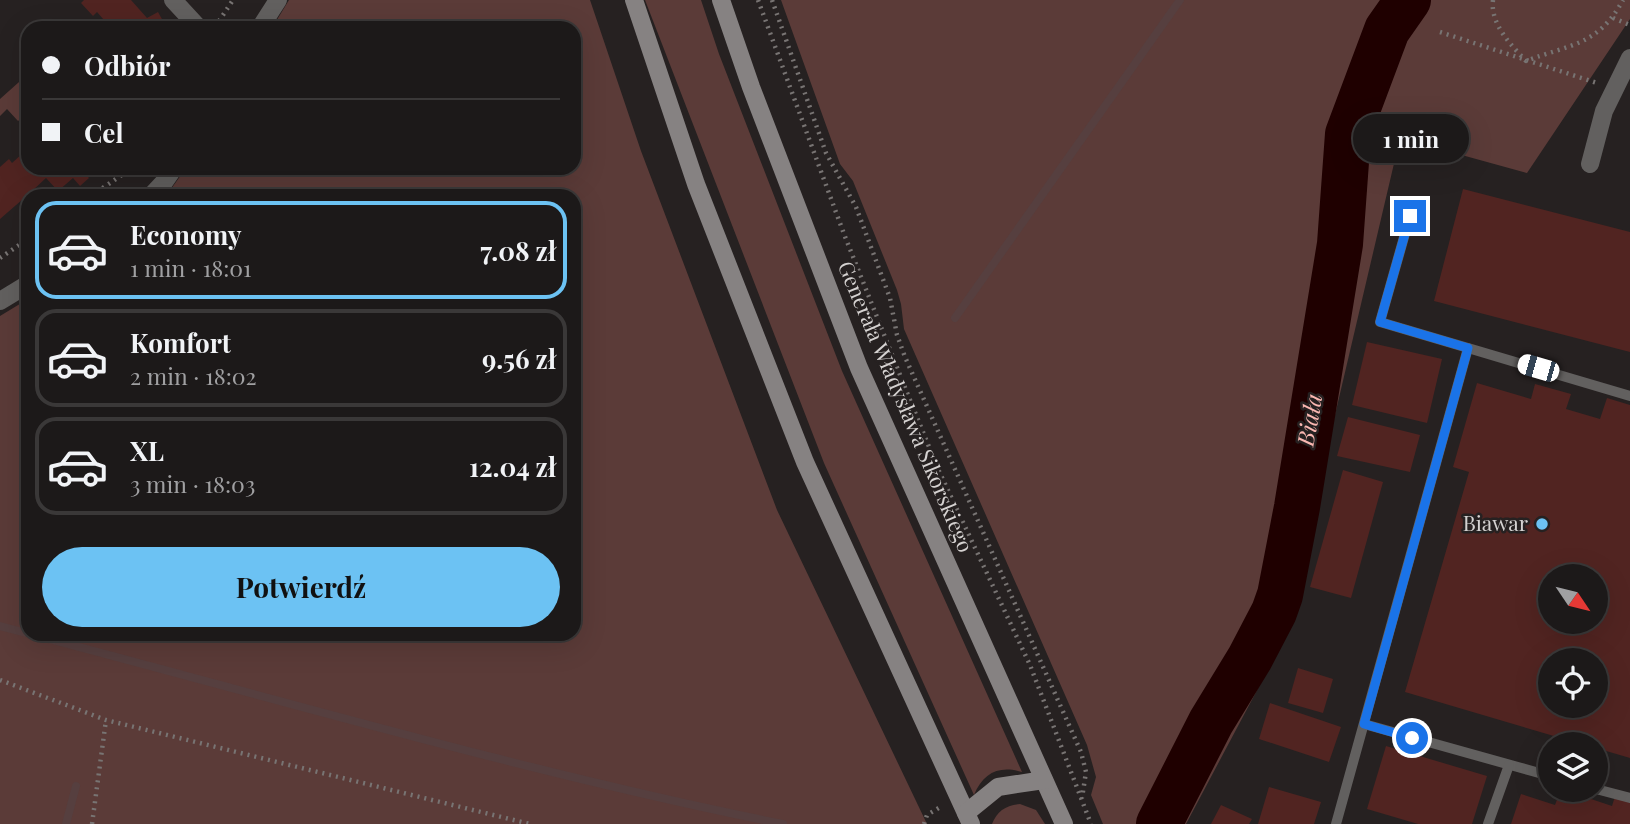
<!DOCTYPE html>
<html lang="pl">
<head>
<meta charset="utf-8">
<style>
  :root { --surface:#1c1919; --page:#292626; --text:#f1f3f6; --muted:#a0a0a2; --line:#3a3838; --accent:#6cc2f3 }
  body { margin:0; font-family:"Playfair Display",serif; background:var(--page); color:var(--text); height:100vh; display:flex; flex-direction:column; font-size:26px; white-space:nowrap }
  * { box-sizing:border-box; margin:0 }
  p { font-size:23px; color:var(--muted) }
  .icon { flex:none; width:38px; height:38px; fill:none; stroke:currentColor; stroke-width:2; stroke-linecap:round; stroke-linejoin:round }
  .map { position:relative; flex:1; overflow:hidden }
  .sheet { position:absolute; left:21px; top:189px; width:560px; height:452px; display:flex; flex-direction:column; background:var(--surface); border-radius:21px; box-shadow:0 7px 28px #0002,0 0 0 2px var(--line) }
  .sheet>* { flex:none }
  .banner { position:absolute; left:21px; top:21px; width:560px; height:154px; border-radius:21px; box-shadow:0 7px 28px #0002,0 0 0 2px var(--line); display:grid; align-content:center; height:154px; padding:0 21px; background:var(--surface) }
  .needle { width:46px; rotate:125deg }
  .buttons { position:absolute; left:1538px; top:564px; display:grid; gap:14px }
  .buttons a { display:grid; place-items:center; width:70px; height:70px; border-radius:50%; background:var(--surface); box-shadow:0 7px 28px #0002,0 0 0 2px var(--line); font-size:35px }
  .end { position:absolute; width:32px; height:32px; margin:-16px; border:9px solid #1a73e8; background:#fff; box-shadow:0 0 0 4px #fff }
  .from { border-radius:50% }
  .bubble { position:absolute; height:49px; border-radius:24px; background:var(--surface); box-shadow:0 7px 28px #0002,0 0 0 2px var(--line); font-size:23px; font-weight:700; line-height:49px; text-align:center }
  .car { position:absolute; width:21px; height:42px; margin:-21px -10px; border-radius:9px; box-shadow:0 0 5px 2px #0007; background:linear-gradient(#fff 24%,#345 0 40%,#fff 0 76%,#345 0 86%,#fff 0) }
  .banner b { display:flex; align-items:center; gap:24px; height:66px; font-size:26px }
  .banner b+b { border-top:2px solid var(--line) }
  .banner i { width:18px; height:18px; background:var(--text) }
  ul { padding:12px 0 0; list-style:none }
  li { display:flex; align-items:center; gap:21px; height:98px; margin:0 14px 10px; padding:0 7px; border:4px solid var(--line); border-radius:21px }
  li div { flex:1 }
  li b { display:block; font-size:26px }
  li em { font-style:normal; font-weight:700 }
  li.active { border-color:var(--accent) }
  li>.icon { width:63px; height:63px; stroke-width:1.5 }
  .cta { display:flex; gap:14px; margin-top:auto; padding:14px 21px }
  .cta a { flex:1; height:80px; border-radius:42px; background:var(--accent); color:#111; font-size:28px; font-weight:700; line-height:80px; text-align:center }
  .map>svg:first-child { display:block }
  .green { fill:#5b3b38 }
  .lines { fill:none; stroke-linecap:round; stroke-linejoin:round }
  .stream { stroke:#563f3f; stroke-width:8 }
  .river { stroke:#1f0000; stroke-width:46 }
  .building { fill:#512421; fill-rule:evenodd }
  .path { stroke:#787473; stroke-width:4.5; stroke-dasharray:2 5; stroke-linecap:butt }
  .lane { stroke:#62605f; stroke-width:10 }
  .street { stroke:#62605f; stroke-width:18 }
  .secondary { stroke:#868282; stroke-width:18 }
  .route { stroke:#1a73e8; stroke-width:9 }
  .poi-dot { fill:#6cc2f3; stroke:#262121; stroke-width:2.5 }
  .labels { text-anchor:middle; stroke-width:5; stroke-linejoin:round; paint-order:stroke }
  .street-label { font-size:21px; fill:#d5d2d1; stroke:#262121 }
  .poi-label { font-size:21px; fill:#d5d2d1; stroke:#262121; text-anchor:end }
  .water-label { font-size:23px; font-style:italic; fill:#fab7b1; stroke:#262121 }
</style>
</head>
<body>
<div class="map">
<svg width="1630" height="824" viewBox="0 0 1630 824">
  <rect width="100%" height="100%" fill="#262121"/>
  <g class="green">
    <polygon points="289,0 590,0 641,151 777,510 927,824 0,824 0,316 28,299 28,634 574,634 574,196 166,196 186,168 574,168 574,28 272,28"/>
    <path d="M645,0H701L719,54L842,371L1022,772C999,765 983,773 974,795L824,463Z"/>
    <polygon points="781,0 1630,0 1630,19 1527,173 1400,138 1281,645 1186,824 1103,824 1091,795 1096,777 1087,745 904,329 901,304 897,290 853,181 840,164"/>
    <polygon points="28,74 28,113 18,121 7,109 0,116 0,99"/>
    <path d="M1020,804L1036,810L1045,824H992C997,811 1006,805 1020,804Z"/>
  </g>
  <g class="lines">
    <g class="stream">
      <polyline points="955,318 1180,0"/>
      <path d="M0,626C261,694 519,771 783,824"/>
      <polyline points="66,824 76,786"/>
    </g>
    <polyline class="river" points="1159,824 1211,722 1250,658 1274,612 1280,595 1297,507 1340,244 1348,134 1387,30 1408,0"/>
  </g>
  <g class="building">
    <polygon points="84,0 131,0 147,18 158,12 163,21 154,28 111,28 97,12 93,16 81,3"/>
    <polygon points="23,153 28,159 28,168 84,168 82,170 89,178 80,186 73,178 58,191 46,178 32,191 36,196 28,196 28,204 23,199 0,219 0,167 9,159 12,163"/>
    <polygon points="1463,189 1630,232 1630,352 1434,301"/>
    <polygon points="1367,342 1442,359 1427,423 1352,405"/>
    <path d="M1477,383L1531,399L1535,384L1571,394L1566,409L1600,419L1607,398L1630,405V758L1596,748V744H1581L1405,692L1469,472L1453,467ZM1550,576H1596V621H1550ZM1550,660H1596V705H1550Z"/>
    <polygon points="1348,417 1420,435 1410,472 1337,456"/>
    <polygon points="1343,470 1383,482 1351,598 1310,587"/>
    <polygon points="1298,668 1333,679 1323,713 1288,703"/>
    <polygon points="1270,703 1341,727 1329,762 1259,739"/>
    <polygon points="1386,746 1487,776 1472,824 1418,824 1367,809"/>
    <polygon points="1269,787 1321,802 1314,824 1258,824"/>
    <polygon points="1561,789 1612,806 1617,790 1630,795 1630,824 1511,824 1521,794 1555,805"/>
    <polygon points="1221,805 1252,819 1249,824 1211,824"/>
  </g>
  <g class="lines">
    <g class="path">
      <polyline points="758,0 844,234 908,395 938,469 1030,665 1091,824"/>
      <polyline points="772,0 826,153 856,207 890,298 897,335 905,357 1081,752 1086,772 1082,798"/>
      <path d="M1493,0C1490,24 1511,45 1526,61C1570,44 1598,46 1623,0"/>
      <polyline points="1613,18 1630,25"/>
      <polyline points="219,21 233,0"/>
      <polyline points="1440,32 1597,83"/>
      <polyline points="91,196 132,168"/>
      <polyline points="0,258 28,239"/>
      <polyline points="0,680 106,720 530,824"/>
      <polyline points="92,824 106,720"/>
      <polyline points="924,824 927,815 942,806"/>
    </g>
    <g class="lane">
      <polyline points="1468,348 1630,396"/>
      <polyline points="1364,724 1550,776"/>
      <polyline points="1596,789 1630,798"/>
      <polyline points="1336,824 1468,348 1380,322 1410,216"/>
      <polyline points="1488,824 1509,765"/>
    </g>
    <g class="street">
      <polyline points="173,0 199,28"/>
      <polyline points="260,28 278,0"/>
      <polyline points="1590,164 1604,111 1630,58"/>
      <polyline points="151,196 165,181 174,168"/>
      <polyline points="0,301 28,284"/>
    </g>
    <g class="secondary">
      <polyline points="634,0 696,184 805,462 971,824"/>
      <polyline points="721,0 751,87 859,368 1064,824"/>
      <polyline points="966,813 998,787 1044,780"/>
    </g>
  </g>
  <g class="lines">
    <polyline class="route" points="1410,216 1380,322 1468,348 1364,724 1412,738"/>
  </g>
  <circle class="poi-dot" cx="1542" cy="524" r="7"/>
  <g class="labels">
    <g class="street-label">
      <text transform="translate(905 407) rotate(67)" y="7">Generała Władysława Sikorskiego</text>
    </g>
    <g class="poi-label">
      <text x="1528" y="531">Biawar</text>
    </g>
    <g class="water-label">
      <text transform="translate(1310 420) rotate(-80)" y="8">Biała</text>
    </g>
  </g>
</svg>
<div class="buttons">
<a><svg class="needle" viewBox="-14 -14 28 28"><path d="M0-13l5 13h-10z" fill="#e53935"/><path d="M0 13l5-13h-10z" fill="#a0a0a2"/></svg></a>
<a><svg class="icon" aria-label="locate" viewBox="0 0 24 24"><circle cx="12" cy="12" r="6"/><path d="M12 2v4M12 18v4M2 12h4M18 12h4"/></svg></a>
<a><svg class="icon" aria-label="layers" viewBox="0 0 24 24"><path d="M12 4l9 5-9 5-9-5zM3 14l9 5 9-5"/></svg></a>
</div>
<i class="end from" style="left:1412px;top:738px"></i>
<i class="end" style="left:1410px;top:216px"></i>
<div class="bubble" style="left:1353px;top:114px;width:116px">1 min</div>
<i class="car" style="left:1538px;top:368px;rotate:286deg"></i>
<div class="banner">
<b><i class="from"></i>Odbiór</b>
<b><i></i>Cel</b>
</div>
<section class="sheet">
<ul>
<li class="active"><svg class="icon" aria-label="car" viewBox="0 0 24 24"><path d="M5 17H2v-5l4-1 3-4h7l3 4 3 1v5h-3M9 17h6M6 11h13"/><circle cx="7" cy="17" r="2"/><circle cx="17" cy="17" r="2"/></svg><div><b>Economy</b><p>1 min · 18:01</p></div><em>7.08 zł</em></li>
<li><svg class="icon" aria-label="car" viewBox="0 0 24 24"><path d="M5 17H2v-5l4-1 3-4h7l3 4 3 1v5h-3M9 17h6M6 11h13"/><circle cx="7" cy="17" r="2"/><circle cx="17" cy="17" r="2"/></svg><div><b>Komfort</b><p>2 min · 18:02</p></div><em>9.56 zł</em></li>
<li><svg class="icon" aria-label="car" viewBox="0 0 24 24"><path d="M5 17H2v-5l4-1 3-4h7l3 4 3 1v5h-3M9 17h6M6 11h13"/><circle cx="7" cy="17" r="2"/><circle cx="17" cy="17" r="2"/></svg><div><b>XL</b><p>3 min · 18:03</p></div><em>12.04 zł</em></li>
</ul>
<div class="cta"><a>Potwierdź</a></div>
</section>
</div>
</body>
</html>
